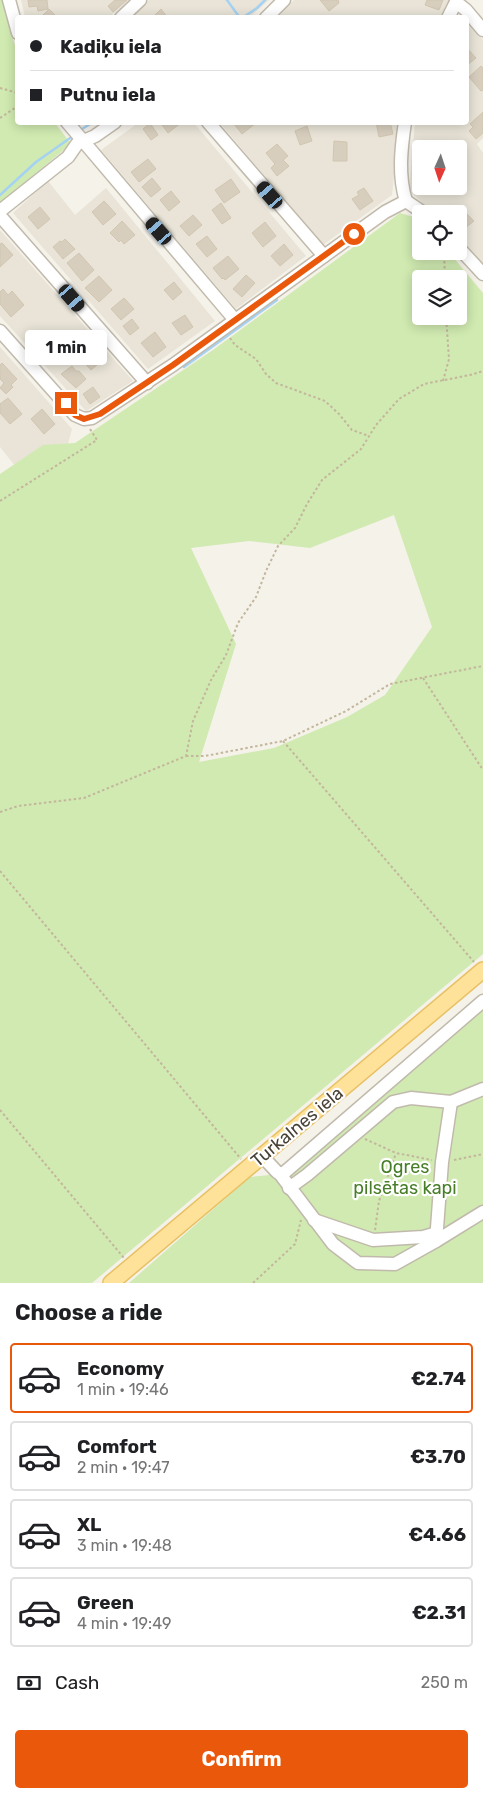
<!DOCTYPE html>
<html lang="en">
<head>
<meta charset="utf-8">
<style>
  :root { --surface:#fff; --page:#f2f2f2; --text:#202124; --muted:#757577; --line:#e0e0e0; --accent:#ea580c }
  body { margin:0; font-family:Rubik,sans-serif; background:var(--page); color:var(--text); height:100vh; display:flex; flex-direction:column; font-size:19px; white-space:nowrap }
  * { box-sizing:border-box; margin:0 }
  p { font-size:16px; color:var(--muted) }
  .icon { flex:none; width:28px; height:28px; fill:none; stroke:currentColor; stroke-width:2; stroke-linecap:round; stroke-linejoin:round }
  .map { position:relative; height:1283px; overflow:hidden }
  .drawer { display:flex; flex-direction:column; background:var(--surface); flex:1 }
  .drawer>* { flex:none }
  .hud { position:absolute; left:15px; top:15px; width:454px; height:110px; border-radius:5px; box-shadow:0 2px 12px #0003; display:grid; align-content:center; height:110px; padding:0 15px; background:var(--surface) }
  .needle { width:32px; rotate:183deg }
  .fabs { position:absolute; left:412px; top:140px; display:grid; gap:10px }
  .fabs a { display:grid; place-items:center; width:55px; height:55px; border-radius:5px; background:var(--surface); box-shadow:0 2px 12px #0003; font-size:25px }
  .end { position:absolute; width:22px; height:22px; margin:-11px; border:6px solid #ea580c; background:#fff; box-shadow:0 0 0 2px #fff }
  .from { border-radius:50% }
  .bubble { position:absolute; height:35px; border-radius:5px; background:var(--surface); box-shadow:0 2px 12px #0003; font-size:16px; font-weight:700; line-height:35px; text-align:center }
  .car { position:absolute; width:15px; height:30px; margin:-15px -8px; border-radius:6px; box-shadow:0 0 4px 1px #0007; background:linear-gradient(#222 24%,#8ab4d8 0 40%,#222 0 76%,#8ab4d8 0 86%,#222 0) }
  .hud b { display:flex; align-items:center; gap:18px; height:48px; font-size:19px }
  .hud b+b { border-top:1px solid var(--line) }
  .hud i { width:12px; height:12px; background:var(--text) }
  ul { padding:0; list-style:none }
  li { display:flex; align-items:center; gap:15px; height:70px; margin:0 10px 8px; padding:0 5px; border:2px solid var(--line); border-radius:5px }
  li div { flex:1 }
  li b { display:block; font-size:19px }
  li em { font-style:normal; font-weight:700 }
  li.active { border-color:var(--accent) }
  li>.icon { width:45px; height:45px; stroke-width:1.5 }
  h2 { padding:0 15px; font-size:22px; line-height:60px }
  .pay { display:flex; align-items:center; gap:12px; height:55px; padding:0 15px; font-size:19px }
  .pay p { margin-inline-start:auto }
  .button { display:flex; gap:10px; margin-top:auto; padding:10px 15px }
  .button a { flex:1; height:58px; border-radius:5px; background:var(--accent); color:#fff; font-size:20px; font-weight:700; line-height:58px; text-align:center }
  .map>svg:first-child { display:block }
  .residential { fill:#e9e4d7; fill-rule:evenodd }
  .green { fill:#d0eab1; fill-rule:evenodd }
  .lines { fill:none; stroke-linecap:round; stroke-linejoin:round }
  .stream { stroke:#a5d2f3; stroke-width:2.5 }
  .building { fill:#d7cebe; stroke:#d2c6b1 }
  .minor-casing { stroke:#c1baac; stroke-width:15 }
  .major-casing { stroke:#e8c165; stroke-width:18 }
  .path { stroke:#c3b69c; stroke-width:2; stroke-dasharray:2.5 2.5; stroke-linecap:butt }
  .minor { stroke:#fff; stroke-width:12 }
  .major { stroke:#ffe299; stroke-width:15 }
  .route { stroke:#ea580c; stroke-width:6 }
  .labels { text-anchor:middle; stroke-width:4.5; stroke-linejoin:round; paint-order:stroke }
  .street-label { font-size:18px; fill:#494237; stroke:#fff }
  .park-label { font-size:18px; fill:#487e28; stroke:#fff }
</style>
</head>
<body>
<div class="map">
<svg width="483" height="1283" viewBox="0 0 483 1283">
  <rect width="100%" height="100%" fill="#f5f2ea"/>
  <g class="residential">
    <polygon points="21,0 130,0 108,18 25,17"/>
    <polygon points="149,0 269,0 250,17 130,18"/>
    <polygon points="294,0 451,0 442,17 277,18"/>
    <path d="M466,20L483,40V138L477,144L483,153V265L459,240V214H433L409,190L415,123L466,122ZM421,149H459V186H421Z"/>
    <polygon points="138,123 194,123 306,256 236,309 101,150"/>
    <polygon points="220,123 400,123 392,195 323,245"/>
    <polygon points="48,181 75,215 106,188 215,321 148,369 13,213"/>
    <polygon points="0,230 133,381 86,411 0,316"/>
    <polygon points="0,347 72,429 66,451 24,477 0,447"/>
  </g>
  <g class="green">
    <polygon points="0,0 3,0 10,31 17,51 18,122 55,123 71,144 0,203"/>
    <path d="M400,213L421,219V251H448L483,293V954L92,1283H0V474L43,445L75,443L213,350ZM421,279H459V316H421ZM394,515L432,627L385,695L347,717L274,748L199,762L236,644L191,548L249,541L310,548Z"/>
    <polygon points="483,1008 483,1283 129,1283 250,1177 280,1174 285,1181"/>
  </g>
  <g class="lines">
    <g class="stream">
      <polyline points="227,0 240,18"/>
      <polyline points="242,18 257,8 265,0"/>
      <polyline points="79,131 93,122"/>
      <polyline points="0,195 36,162 73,136"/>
      <polyline points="184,367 277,300"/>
    </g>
  </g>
  <g class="building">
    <polygon points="28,0 47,0 48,9 38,11 37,6 29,7"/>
    <polygon points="115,0 127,0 113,12 108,6"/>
    <polygon points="320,0 338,0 339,3 329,11"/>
    <polygon points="427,0 443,0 439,10 425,5"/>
    <polygon points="49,9 55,15 52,18 40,18"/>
    <polygon points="161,9 168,18 152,18"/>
    <polygon points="466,47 476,58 466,66"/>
    <polygon points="481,66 483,68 483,90 481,91 469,77"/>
    <polygon points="483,112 483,133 476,139 469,131 473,127 470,124"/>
    <polygon points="160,122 182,122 168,133"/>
    <polygon points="236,122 255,122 256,123 242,134 234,124"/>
    <polygon points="376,122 390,122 393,134 379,137"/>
    <polygon points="150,123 158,135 151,140 143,129"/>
    <polygon points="307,126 312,141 300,145 295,131"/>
    <polygon points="334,141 347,142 347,161 333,161"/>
    <polygon points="277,144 288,156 283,160 289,166 277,176 271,168 275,164 266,153"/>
    <polygon points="148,159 156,169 139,182 131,172"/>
    <polygon points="152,178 161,189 151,197 142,187"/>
    <polygon points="231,179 240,192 224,203 215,190"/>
    <polygon points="364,188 373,201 360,210 352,199 359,195 357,192"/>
    <polygon points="171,191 180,202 169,211 160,200"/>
    <polygon points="104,201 116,214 103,225 92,212"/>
    <polygon points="221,203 231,218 222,224 212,210"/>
    <polygon points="40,207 50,219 38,229 28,217"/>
    <polygon points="467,214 474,221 465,228 459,221"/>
    <polygon points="193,215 202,225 189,236 180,226"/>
    <polygon points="122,221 135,235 124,244 121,240 119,242 110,233"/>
    <polygon points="265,222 276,236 263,247 252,233"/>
    <polygon points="207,236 217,249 207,257 196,244"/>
    <polygon points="65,239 75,249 63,259 53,247 60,241 62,242"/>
    <polygon points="2,243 13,255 0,267 0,244"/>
    <polygon points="284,244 293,255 280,266 271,256"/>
    <polygon points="79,253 94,270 82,281 67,263"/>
    <polygon points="228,256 239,269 225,280 223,278 222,279 213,268"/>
    <polygon points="246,275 255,283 242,297 233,289"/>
    <polygon points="99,276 112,290 99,302 85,288"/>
    <polygon points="174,282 182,292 173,300 164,290"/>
    <polygon points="3,289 8,295 12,291 24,305 11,317 0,304 0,292"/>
    <polygon points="124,298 134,309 121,320 111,309"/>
    <polygon points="185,315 193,327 181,335 172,323"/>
    <polygon points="132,319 139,328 130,335 123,326"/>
    <polygon points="155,332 166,347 153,357 141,343"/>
    <polygon points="46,335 57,347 47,356 36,344"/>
    <polygon points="92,346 104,359 91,370 79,357"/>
    <polygon points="2,363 17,379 11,385 13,387 6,394 0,388 4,383 0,379 0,365"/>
    <polygon points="72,366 76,371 79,371 86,379 76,388 61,374"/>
    <polygon points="93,387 100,397 90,404 83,394"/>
    <polygon points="8,398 22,414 10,424 0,413 0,404"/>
    <polygon points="42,409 55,424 44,434 31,419"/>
  </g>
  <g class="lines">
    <g class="minor-casing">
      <g id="minor">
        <polyline points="9,0 18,33"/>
        <polyline points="456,2 466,10 483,30"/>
        <polyline points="121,18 140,0"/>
        <polyline points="266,18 284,0"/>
        <polyline points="448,18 457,0"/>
        <polyline points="67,122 235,320"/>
        <polyline points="208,122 324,256"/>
        <path d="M405,122C401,149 398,176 406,201"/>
        <polyline points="406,201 425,214"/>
        <polyline points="0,211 68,157 77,144 95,136 115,122"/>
        <polyline points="0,216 147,383"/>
        <polyline points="459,248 483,274"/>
        <polyline points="0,331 75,415 84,419 92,418 173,365 385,212 406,201"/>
        <polyline points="262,1156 277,1172 280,1174 285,1172 483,1001"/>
        <polyline points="280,1174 333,1244 358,1263 395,1264 436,1241 483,1212"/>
        <polyline points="289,1188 307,1175 393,1102 411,1098 451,1102 483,1089"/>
        <polyline points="314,1220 373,1240 423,1237 437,1233"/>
        <polyline points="436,1241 442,1162 451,1102"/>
      </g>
    </g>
    <g class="major-casing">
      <polyline id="major" points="111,1283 483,970"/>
    </g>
    <g class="path">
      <polyline points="0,88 18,93"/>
      <polyline points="0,118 18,106"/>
      <polyline points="444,251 445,279"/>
      <polyline points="230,338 235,345 256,359 266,374 276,383 325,401 339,414 352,430 369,436"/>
      <polyline points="443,381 449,359 446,316"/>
      <polyline points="0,501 97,440 90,429"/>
      <polyline points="423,678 483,770"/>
      <polyline points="283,741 474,962"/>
      <polyline points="186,756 205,756 283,741 346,711 390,684 483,666"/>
      <polyline points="0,812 18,806 84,798 186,756 193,721 211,680 226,655 238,623 256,597 266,571 278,546 295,528 307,504 322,480 361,449 376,425 399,399 424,384 470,375 483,371"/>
      <polyline points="0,871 241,1159"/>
      <polyline points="0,1110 124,1258"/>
      <polyline points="365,1139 396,1153 432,1160"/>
      <polyline points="454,1160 483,1154"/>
      <polyline points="375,1230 379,1201 396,1153"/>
      <polyline points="253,1283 295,1244 301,1220"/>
    </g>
    <use href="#minor" class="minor"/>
    <use href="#major" class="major"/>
  </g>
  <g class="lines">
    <polyline class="route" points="66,403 75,415 84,419 100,414 173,365 354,234"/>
  </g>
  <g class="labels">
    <g class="street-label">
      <text transform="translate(297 1127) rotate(-40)" y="6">Turkalnes iela</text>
    </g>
    <g class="park-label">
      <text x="405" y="1173">Ogres<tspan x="405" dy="21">pilsētas kapi</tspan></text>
    </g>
  </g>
</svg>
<div class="fabs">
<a><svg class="needle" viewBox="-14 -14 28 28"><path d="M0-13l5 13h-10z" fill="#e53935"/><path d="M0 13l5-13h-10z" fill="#757577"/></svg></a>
<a><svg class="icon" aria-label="locate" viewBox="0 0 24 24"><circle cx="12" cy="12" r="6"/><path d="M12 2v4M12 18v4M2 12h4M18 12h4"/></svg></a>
<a><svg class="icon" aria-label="layers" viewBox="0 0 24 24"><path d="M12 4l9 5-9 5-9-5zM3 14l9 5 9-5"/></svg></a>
</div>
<i class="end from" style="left:354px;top:234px"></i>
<i class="end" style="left:66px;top:403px"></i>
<div class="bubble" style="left:25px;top:330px;width:82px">1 min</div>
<i class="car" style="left:270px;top:195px;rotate:319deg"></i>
<i class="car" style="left:159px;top:231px;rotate:319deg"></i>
<i class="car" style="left:72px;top:298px;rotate:139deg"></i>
<div class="hud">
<b><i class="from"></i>Kadiķu iela</b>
<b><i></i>Putnu iela</b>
</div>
</div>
<section class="drawer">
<h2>Choose a ride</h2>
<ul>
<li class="active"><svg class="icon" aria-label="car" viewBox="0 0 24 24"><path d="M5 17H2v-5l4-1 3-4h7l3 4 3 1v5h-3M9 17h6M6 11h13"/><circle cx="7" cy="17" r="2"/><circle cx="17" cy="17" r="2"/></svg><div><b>Economy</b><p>1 min · 19:46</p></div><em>€2.74</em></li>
<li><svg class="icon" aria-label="car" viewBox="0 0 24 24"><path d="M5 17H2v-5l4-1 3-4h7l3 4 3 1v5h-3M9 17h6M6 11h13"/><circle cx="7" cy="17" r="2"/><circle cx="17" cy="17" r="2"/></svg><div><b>Comfort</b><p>2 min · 19:47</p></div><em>€3.70</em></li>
<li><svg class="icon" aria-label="car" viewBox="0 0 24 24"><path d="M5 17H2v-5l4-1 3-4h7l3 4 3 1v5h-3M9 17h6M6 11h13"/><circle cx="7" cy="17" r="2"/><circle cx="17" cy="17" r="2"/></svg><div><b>XL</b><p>3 min · 19:48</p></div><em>€4.66</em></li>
<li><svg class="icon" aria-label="car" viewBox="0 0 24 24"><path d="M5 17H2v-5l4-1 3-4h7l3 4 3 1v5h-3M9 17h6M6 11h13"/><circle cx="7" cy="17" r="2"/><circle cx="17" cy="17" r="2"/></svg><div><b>Green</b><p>4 min · 19:49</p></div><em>€2.31</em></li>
</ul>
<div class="pay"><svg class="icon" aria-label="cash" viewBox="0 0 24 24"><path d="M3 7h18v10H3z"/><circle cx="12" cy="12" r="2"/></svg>Cash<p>250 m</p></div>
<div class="button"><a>Confirm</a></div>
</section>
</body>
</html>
